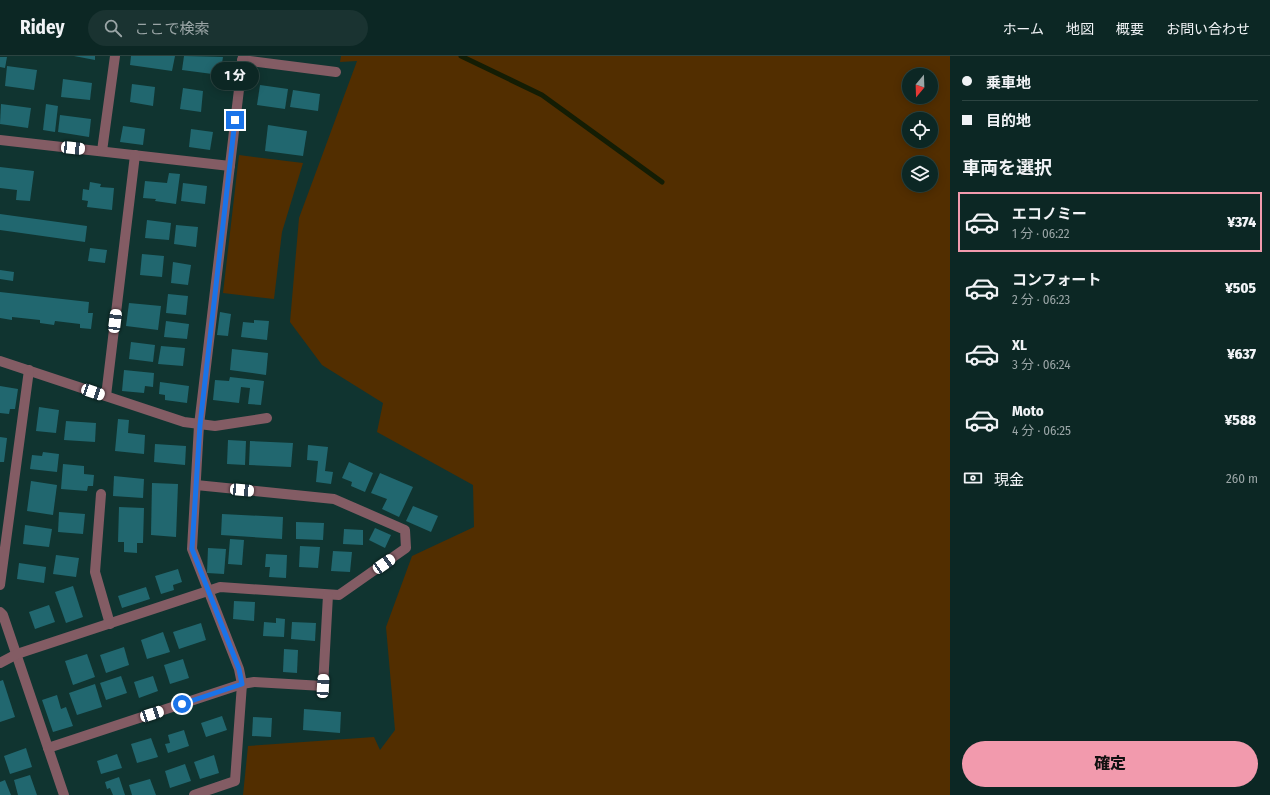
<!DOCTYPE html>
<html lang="ja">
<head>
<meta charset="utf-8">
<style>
  :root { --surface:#0c2724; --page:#1a3331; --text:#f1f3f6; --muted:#9aa5a6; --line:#2c4441; --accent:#f29aad }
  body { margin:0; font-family:"Fira Sans Condensed","Noto Sans JP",sans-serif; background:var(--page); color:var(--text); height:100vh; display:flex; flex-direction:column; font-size:15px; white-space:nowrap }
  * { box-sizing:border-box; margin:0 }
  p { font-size:13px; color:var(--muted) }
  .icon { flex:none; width:22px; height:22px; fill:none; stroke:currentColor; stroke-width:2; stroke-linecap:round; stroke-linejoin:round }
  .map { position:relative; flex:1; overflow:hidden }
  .drawer { display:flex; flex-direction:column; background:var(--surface); width:320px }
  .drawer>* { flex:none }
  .banner { display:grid; align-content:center; height:88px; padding:0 12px; background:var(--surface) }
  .needle { width:26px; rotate:199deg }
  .tools { position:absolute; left:902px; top:12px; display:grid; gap:8px }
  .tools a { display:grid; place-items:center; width:36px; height:36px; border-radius:50%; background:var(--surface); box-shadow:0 2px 10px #0003,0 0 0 1px var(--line); font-size:20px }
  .end { position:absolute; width:18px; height:18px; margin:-9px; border:5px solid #1a73e8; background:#fff; box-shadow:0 0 0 2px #fff }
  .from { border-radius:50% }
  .bubble { position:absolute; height:28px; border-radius:14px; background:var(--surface); box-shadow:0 2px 10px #0003,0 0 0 1px var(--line); font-size:13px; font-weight:800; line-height:28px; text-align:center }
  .car { position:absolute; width:12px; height:24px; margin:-12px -6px; border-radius:5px; box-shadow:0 0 3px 1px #0007; background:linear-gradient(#fff 24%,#345 0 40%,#fff 0 76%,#345 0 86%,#fff 0) }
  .banner b { display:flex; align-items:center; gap:14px; height:38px; font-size:15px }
  .banner b+b { border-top:1px solid var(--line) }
  .banner i { width:10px; height:10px; background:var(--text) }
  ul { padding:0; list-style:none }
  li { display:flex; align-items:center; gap:12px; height:60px; margin:0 8px 6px; padding:0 4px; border:2px solid transparent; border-radius:0px }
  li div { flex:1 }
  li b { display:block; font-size:15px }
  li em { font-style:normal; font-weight:800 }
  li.on { border-color:var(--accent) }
  li>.icon { width:36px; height:36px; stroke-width:1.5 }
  h2 { padding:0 12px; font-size:18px; line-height:48px }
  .pay { display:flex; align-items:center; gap:10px; height:44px; padding:0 12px; font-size:15px }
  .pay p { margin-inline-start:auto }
  .cta { display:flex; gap:8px; margin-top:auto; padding:8px 12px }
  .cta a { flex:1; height:46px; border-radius:24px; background:var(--accent); color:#111; font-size:16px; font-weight:800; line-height:46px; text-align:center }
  header { display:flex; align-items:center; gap:24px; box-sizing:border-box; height:56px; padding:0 20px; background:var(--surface); border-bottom:1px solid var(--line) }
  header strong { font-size:19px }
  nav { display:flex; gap:22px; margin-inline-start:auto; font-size:14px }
  .search { width:280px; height:36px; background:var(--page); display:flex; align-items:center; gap:10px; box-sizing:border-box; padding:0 14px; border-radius:22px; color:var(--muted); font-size:15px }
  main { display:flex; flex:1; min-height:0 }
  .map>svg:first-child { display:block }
  .green { fill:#522e00; fill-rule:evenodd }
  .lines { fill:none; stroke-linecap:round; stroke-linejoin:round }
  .stream { stroke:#141d04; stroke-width:5 }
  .building { fill:#21676f }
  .street { stroke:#835c64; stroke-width:10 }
  .route { stroke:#1a73e8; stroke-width:5 }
</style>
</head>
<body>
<header>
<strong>Ridey</strong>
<div class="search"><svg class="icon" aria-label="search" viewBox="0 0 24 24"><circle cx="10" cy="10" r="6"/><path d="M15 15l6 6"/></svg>ここで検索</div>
<nav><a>ホーム</a><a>地図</a><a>概要</a><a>お問い合わせ</a></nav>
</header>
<main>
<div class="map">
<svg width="950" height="739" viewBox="0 0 950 739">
  <rect width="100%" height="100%" fill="#103430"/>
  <g class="green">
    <path d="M341,0H950V739H243L248,690L374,681L380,694L395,674L386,571L412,500L474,471L473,429L377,376L383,347L322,309L290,266L299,162L357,5L340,6ZM909,19H931V41H909ZM909,63H931V85H909ZM909,107H931V129H909Z"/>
    <polygon points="239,99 303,107 282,176 274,243 223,237"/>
  </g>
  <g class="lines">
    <polyline class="stream" points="461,0 542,39 662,126"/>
  </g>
  <g class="building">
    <polygon points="74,0 95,0 95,4"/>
    <polygon points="131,0 175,0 172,15 130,9"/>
    <polygon points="184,0 223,1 220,19 182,14"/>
    <polygon points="0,1 7,1 5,12 0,11"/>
    <polygon points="7,10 37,14 34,34 5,30"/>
    <polygon points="63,23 92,27 90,44 61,41"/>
    <polygon points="132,28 155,31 153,50 130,46"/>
    <polygon points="260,29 288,33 285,53 257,49"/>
    <polygon points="183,32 203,35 201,56 180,53"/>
    <polygon points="293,34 320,38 318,55 290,51"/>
    <polygon points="1,48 31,52 28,72 0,68"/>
    <polygon points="46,48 58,50 55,76 43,74"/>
    <polygon points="60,59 91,63 89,81 58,76"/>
    <polygon points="268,69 307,75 303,100 265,95"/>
    <polygon points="123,70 145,73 143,89 120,86"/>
    <polygon points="191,73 213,76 210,94 189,91"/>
    <polygon points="0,111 34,115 30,145 16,144 17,134 0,132"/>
    <polygon points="169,117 180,118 176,148 155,145 156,143 143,142 145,125 167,127"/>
    <polygon points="90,126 101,128 100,131 114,132 112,154 87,151 88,145 82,144 83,133 89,134"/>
    <polygon points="183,127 207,130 205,148 181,145"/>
    <polygon points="0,158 87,170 85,186 0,174"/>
    <polygon points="147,164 171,167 169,184 145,182"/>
    <polygon points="176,169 198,171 196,191 174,188"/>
    <polygon points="90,192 107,194 105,207 88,205"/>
    <polygon points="142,198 164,200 162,221 140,219"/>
    <polygon points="173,206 191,209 188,229 171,227"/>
    <polygon points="0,214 14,216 13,225 0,223"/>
    <polygon points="0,236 89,246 88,257 93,257 91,273 80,272 80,268 55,265 54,269 40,267 40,264 12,261 12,264 0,262"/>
    <polygon points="168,238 188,240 186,259 166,257"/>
    <polygon points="129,247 161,250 158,274 126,270"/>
    <polygon points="220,256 231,258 228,280 217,279"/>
    <polygon points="254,264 269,265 267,284 241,281 243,266 254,267"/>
    <polygon points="166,265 189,268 187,283 164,281"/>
    <polygon points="131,286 155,289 153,306 129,303"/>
    <polygon points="161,290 185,292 183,310 158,308"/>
    <polygon points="232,293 268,297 266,319 230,314"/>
    <polygon points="124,314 154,317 153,331 145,330 144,337 122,335"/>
    <polygon points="230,321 264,325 261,349 248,348 250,332 241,331 239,347 213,344 215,324 229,325"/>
    <polygon points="160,326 189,330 187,347 165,344 165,339 159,338"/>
    <polygon points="0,330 18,333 15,353 10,353 9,358 0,357"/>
    <polygon points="39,351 59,354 56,377 36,375"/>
    <polygon points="118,363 129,364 128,377 145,379 144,398 115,395"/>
    <polygon points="66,365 96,367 95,386 64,384"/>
    <polygon points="0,381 7,382 4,406 0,406"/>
    <polygon points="228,384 246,385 245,409 227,408"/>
    <polygon points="250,385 293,387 291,411 249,409"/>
    <polygon points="155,388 186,390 185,409 154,406"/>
    <polygon points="308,389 328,391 325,415 333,416 331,428 316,426 318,405 307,404"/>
    <polygon points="43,396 59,398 57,416 30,413 32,399 42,400"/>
    <polygon points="349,406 373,417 365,436 351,430 352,426 342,422"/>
    <polygon points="63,408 84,410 84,418 94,419 93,430 88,430 87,435 61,433"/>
    <polygon points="380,417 413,431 399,461 382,453 387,443 371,437"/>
    <polygon points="114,420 144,423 143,442 113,440"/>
    <polygon points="31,425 57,429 53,459 27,455"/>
    <polygon points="152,427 178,428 176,481 151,479"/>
    <polygon points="413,450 438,460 431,476 406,465"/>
    <polygon points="119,451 144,452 143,487 137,487 137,497 124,496 124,486 118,486"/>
    <polygon points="59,456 85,458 83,478 58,476"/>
    <polygon points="222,458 283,461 282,483 221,479"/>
    <polygon points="296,466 324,467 323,484 296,483"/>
    <polygon points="25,469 52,473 49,491 23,488"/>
    <polygon points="375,472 391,479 385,492 369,484"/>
    <polygon points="344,473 363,474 363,489 343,488"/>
    <polygon points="230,483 244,484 242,509 228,508"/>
    <polygon points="300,490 320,491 318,512 299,511"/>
    <polygon points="208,492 226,493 224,518 207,517"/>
    <polygon points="333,495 352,496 350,516 331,515"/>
    <polygon points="266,498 287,499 286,522 269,521 270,511 265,511"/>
    <polygon points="56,499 79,502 76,521 53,518"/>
    <polygon points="19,507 46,511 44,527 17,523"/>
    <polygon points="178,513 182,526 173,529 174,534 161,538 155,520"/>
    <polygon points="73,530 83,561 66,567 55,536"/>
    <polygon points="146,531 150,543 122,552 118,540"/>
    <polygon points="234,545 255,546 254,565 233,563"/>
    <polygon points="49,549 55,566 35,573 29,556"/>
    <polygon points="276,562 285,563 284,581 263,580 264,566 276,567"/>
    <polygon points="292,566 316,567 315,585 291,583"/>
    <polygon points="201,567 206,584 179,593 173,576"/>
    <polygon points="163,576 170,596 147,603 141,584"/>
    <polygon points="124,591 129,609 106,617 100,599"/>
    <polygon points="284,593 298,594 297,617 283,616"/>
    <polygon points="87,598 95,621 73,629 65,605"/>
    <polygon points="183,603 189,622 170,628 164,609"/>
    <polygon points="121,620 127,637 106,644 100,627"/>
    <polygon points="153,620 158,635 139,642 134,626"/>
    <polygon points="3,624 15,661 0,666 0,625"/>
    <polygon points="95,628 102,651 77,659 69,637"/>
    <polygon points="57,639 61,653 66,651 73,670 53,676 42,644"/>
    <polygon points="304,653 341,656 340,677 303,674"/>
    <polygon points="222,660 227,674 206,681 201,667"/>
    <polygon points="253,661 272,662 271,681 252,680"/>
    <polygon points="184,674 189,690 168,697 165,688 170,687 168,679"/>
    <polygon points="151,682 158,701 137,707 131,688"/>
    <polygon points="26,692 32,711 10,718 4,700"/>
    <polygon points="117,698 122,712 101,718 97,705"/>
    <polygon points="214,699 219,717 200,723 194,706"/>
    <polygon points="185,708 191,725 170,732 165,715"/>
    <polygon points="30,719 37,739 18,739 14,724"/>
    <polygon points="119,721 125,739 113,739 110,732 107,733 105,726"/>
    <polygon points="150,723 156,739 132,739 129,729"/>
    <polygon points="5,724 11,739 0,739 0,726"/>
  </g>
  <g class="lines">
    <g class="street">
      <polyline points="242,4 336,16"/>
      <polyline points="0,84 230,110"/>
      <polyline points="102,95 115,0"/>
      <polyline points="0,305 184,366 215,370 267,362"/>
      <polyline points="106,340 135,99"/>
      <polyline points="101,438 95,516 110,568"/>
      <polyline points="0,529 29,314"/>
      <polyline points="0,556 3,559 64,739"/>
      <polyline points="0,607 17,598 220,531 339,539 406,492 405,474 334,443 196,429"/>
      <polyline points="48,692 242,628 254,626 323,630 328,539"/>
      <polyline points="194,739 235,725 242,628 239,613 192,493 199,369 243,0"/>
    </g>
  </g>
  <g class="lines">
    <polyline class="route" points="182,648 242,628 239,613 192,493 200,369 235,64"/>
  </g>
</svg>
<div class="tools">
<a><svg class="needle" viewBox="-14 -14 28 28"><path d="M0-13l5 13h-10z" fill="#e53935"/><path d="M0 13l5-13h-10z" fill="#9aa5a6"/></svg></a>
<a><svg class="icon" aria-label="locate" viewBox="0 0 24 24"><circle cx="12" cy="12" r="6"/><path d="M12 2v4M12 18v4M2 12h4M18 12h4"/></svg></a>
<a><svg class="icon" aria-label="layers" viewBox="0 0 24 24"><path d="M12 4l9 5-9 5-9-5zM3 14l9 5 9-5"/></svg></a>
</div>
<i class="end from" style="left:182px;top:648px"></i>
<i class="end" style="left:235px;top:64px"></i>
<div class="bubble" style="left:211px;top:6px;width:48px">1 分</div>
<i class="car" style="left:73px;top:92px;rotate:96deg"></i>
<i class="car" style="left:115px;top:265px;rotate:7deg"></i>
<i class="car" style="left:93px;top:336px;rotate:109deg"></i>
<i class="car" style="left:242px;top:434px;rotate:95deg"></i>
<i class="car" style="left:384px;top:508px;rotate:55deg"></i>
<i class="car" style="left:323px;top:630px;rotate:3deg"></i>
<i class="car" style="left:152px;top:658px;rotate:72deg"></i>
</div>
<section class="drawer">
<div class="banner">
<b><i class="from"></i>乗車地</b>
<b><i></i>目的地</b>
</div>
<h2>車両を選択</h2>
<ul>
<li class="on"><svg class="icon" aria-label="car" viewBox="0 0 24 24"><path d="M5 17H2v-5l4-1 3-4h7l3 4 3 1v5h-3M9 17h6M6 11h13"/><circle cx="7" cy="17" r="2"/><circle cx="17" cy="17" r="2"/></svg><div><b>エコノミー</b><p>1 分 · 06:22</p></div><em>¥374</em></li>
<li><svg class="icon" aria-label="car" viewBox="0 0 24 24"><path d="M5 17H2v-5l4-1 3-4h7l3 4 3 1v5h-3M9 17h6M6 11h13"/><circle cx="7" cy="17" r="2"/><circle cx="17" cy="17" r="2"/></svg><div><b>コンフォート</b><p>2 分 · 06:23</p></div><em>¥505</em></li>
<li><svg class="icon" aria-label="car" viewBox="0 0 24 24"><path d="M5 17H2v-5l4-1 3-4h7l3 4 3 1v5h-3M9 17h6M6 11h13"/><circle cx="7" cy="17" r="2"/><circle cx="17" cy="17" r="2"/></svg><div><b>XL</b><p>3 分 · 06:24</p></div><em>¥637</em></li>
<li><svg class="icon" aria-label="car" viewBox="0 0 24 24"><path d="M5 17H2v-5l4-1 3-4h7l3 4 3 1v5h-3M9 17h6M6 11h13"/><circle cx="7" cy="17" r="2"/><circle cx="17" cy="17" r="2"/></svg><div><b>Moto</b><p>4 分 · 06:25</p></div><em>¥588</em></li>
</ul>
<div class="pay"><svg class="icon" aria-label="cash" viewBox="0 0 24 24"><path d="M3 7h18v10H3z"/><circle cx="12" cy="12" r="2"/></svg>現金<p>260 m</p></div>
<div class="cta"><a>確定</a></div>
</section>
</main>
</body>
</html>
